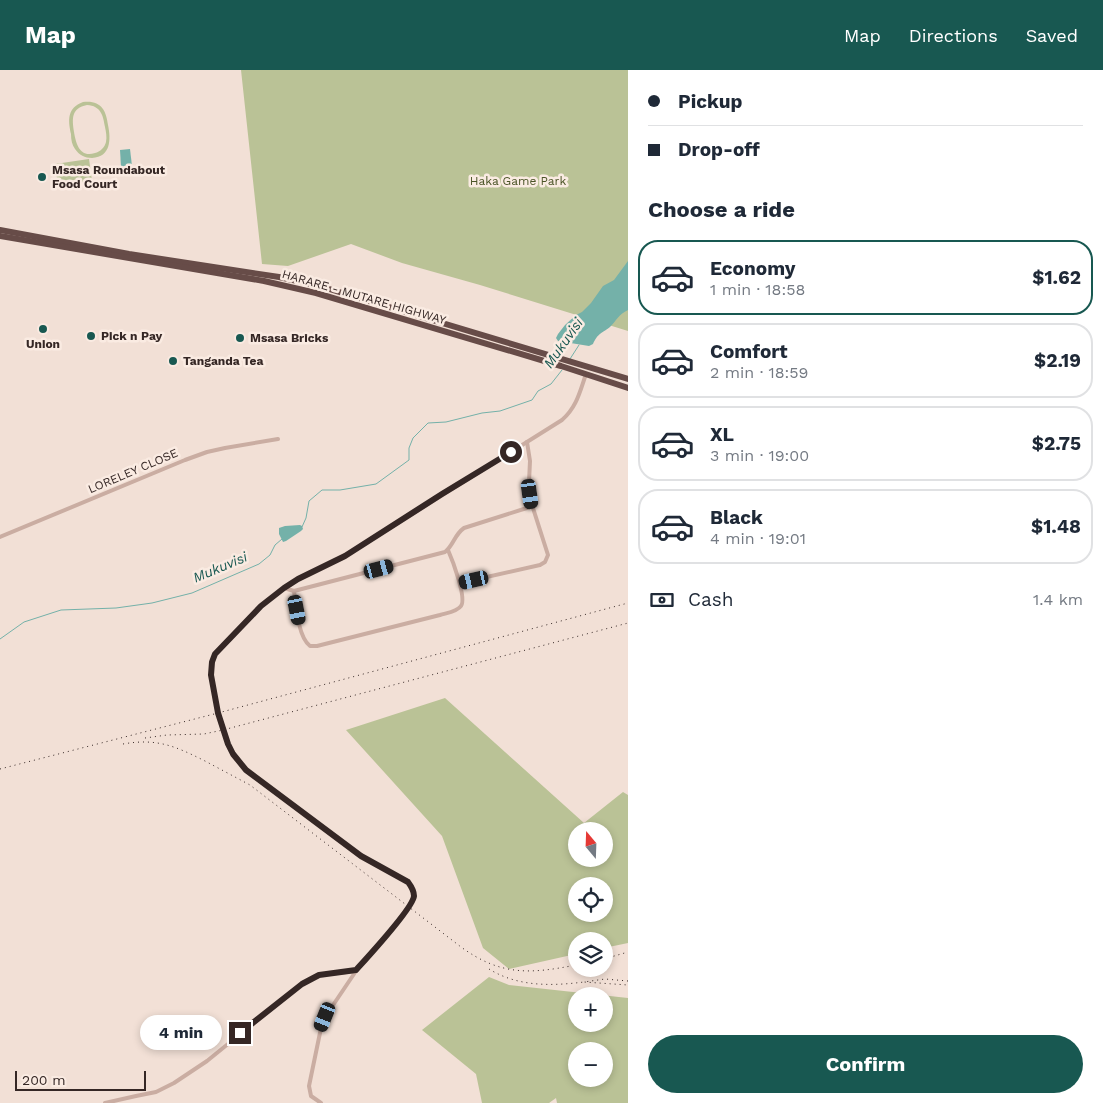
<!DOCTYPE html>
<html lang="en">
<head>
<meta charset="utf-8">
<style>
  :root { --surface:#fff; --page:#f2f2f3; --text:#1f2937; --muted:#747a83; --line:#e0e1e3; --accent:#185851 }
  body { margin:0; font-family:"Work Sans",sans-serif; background:var(--page); color:var(--text); height:100vh; display:flex; flex-direction:column; font-size:19px; white-space:nowrap }
  * { box-sizing:border-box; margin:0 }
  p { font-size:16px; color:var(--muted) }
  .icon { flex:none; width:28px; height:28px; fill:none; stroke:currentColor; stroke-width:2; stroke-linecap:round; stroke-linejoin:round }
  .map { position:relative; flex:1; overflow:hidden }
  .drawer { display:flex; flex-direction:column; background:var(--surface); width:475px }
  .drawer>* { flex:none }
  .hud { display:grid; align-content:center; height:110px; padding:0 20px; background:var(--surface) }
  .needle { width:32px; rotate:341deg }
  .fabs { position:absolute; left:568px; top:752px; display:grid; gap:10px }
  .fabs a { display:grid; place-items:center; width:45px; height:45px; border-radius:50%; background:var(--surface); box-shadow:0 2px 8px #0003; font-size:25px }
  .scale { position:absolute; left:15px; bottom:12px; width:131px; box-sizing:border-box; padding-left:5px; border:2px solid #352725; border-top:0; font-size:14px; line-height:18px; white-space:nowrap; color:#352725; -webkit-text-stroke:4px #faebe2; paint-order:stroke }
  .end { position:absolute; width:22px; height:22px; margin:-11px; border:6px solid #352725; background:#fff; box-shadow:0 0 0 2px #fff }
  .from { border-radius:50% }
  .bubble { position:absolute; height:35px; border-radius:18px; background:var(--surface); box-shadow:0 2px 8px #0003; font-size:16px; font-weight:700; line-height:35px; text-align:center }
  .car { position:absolute; width:15px; height:30px; margin:-15px -8px; border-radius:6px; box-shadow:0 0 4px 1px #0007; background:linear-gradient(#222 24%,#8ab4d8 0 40%,#222 0 76%,#8ab4d8 0 86%,#222 0) }
  .hud b { display:flex; align-items:center; gap:18px; height:48px; font-size:19px }
  .hud b+b { border-top:1px solid var(--line) }
  .hud i { width:12px; height:12px; background:var(--text) }
  ul { padding:0; list-style:none }
  li { display:flex; align-items:center; gap:15px; height:75px; margin:0 10px 8px; padding:0 10px; border:2px solid var(--line); border-radius:20px }
  li div { flex:1 }
  li b { display:block; font-size:19px }
  li em { font-style:normal; font-weight:700 }
  li.current { border-color:var(--accent) }
  li>.icon { width:45px; height:45px; stroke-width:1.5 }
  h2 { padding:0 20px; font-size:22px; line-height:60px }
  .pay { display:flex; align-items:center; gap:12px; height:55px; padding:0 20px; font-size:19px }
  .pay p { margin-inline-start:auto }
  .action { display:flex; gap:10px; margin-top:auto; padding:10px 20px }
  .action a { flex:1; height:58px; border-radius:30px; background:var(--accent); color:#fff; font-size:20px; font-weight:700; line-height:58px; text-align:center }
  header { display:flex; align-items:center; gap:30px; box-sizing:border-box; height:70px; padding:0 25px; background:var(--accent); color:#fff }
  header strong { font-size:24px }
  nav { display:flex; gap:28px; margin-inline-start:auto; font-size:18px }
  main { display:flex; flex:1; min-height:0 }
  .map>svg:first-child { display:block }
  .green { fill:#bac296; fill-rule:evenodd }
  .water { fill:#74b1a9 }
  .lines { fill:none; stroke-linecap:round; stroke-linejoin:round }
  .stream { stroke:#74b1a9; stroke-width:1 }
  .minor { stroke:#caada2; stroke-width:4 }
  .trunk { stroke:#674c48; stroke-width:6 }
  .rail { stroke:#352725; stroke-width:1; stroke-dasharray:1 4; stroke-linecap:butt }
  .route { stroke:#352725; stroke-width:6 }
  .poi-dot { fill:#185851; stroke:#faebe2; stroke-width:2 }
  .labels { text-anchor:middle; stroke-width:5; stroke-linejoin:round; paint-order:stroke }
  .poi-label { font-size:12px; font-weight:bold; fill:#352725; stroke:#faebe2; text-anchor:start }
  .park-label { font-size:12px; fill:#4b5427; stroke:#faebe2 }
  .street-label { font-size:12px; fill:#352725; stroke:#faebe2 }
  .water-label { font-size:14px; font-style:italic; fill:#185851; stroke:#faebe2 }
</style>
</head>
<body>
<header>
<strong>Map</strong>
<nav><a>Map</a><a>Directions</a><a>Saved</a></nav>
</header>
<main>
<div class="map">
<svg width="628" height="1033" viewBox="0 0 628 1033">
  <rect width="100%" height="100%" fill="#f2e0d6"/>
  <g class="green">
    <polygon points="241,0 628,0 628,261 480,215 402,193 351,174 288,196 262,194"/>
    <path d="M83,32C101,30 106,40 108,55C111,69 111,87 92,88C85,88 79,85 75,79C72,75 71,70 71,64C68,50 67,38 83,32ZM87,35C101,36 103,45 105,57C106,62 107,67 106,72C105,77 100,82 95,83C80,88 76,74 74,62C72,49 71,38 87,35Z"/>
    <polygon points="89,89 92,111 58,116 55,94"/>
    <path d="M445,628L584,753L623,722L628,725V873L604,878V871H576V884L509,899L483,878L442,766L346,660ZM604,761V789H576V761ZM604,816V844H576V816Z"/>
    <path d="M489,907L509,915L628,928V1033H557L556,1028L549,1033H482L476,1004L422,960ZM604,926V954H576V926ZM604,981V1009H576V981Z"/>
  </g>
  <g class="water">
    <polygon points="130,79 132,96 121,97 120,80"/>
    <path d="M628,191V240C619,244 616,251 610,257C601,264 598,263 593,274L589,276L558,271L556,268L558,264L565,255L576,245L582,242L591,233L603,216L614,210Z"/>
    <polygon points="300,455 302,456 303,459 301,461 286,471 283,472 279,464 279,458 285,456"/>
  </g>
  <g class="lines">
    <g class="stream">
      <polyline points="570,289 579,275"/>
      <polyline points="302,457 306,448 309,431 322,420 340,420 376,414 409,390 409,378 413,368 428,353 446,352 482,343 500,341 532,330 538,321 551,314 562,300"/>
      <polyline points="0,569 24,552 61,540 116,538 152,533 192,523 259,494 270,485 275,475 282,469"/>
    </g>
    <g class="minor">
      <polyline points="0,467 185,390 207,382 225,378 278,369"/>
      <polyline points="460,513 540,495 545,492 548,485 532,435"/>
      <path d="M284,518L294,521L445,482C454,475 454,465 464,458L530,437L532,435L529,412L530,391L527,372"/>
      <path d="M294,521C296,536 298,567 310,576H317L440,545C446,543 457,542 461,536C467,528 452,489 448,480"/>
      <path d="M105,1033L136,1026L156,1022L174,1013L207,991L302,914L319,905L356,901C366,889 413,838 414,826C414,820 412,816 408,812L361,786L246,700L233,684L228,674L218,643L211,605L212,592L215,585L261,536L284,518L298,509L345,486L562,350C577,337 580,321 586,304"/>
      <polyline points="321,1033 311,1026 309,1016 321,958 325,947 356,901"/>
    </g>
    <g class="trunk">
      <polyline points="0,160 129,184 279,207 316,215 628,309"/>
      <polyline points="0,166 264,211 316,223 561,296 628,318"/>
    </g>
    <g class="rail">
      <polyline points="145,668 167,665 204,664 223,660 628,553"/>
      <path d="M123,674C157,668 175,676 205,691C220,699 235,707 250,715L461,877C501,906 530,904 576,895"/>
      <polyline points="0,699 218,643 628,533"/>
      <polyline points="604,889 628,882"/>
      <path d="M489,899C518,917 552,916 584,912"/>
      <polyline points="628,911 605,909 584,912 628,915"/>
    </g>
  </g>
  <g class="lines">
    <path class="route" d="M240,963L302,914L319,905L356,900C366,889 413,838 414,826C414,820 411,816 408,812L361,786L246,700L233,684L228,674L218,643L211,605L212,592L215,584L261,536L284,518L298,509L345,486L442,424L511,382"/>
  </g>
  <g class="poi-dot">
    <circle cx="42" cy="107" r="5"/>
    <circle cx="43" cy="259" r="5"/>
    <circle cx="91" cy="266" r="5"/>
    <circle cx="240" cy="268" r="5"/>
    <circle cx="173" cy="291" r="5"/>
  </g>
  <g class="labels">
    <g class="poi-label">
      <text x="52" y="104">Msasa Roundabout<tspan x="52" dy="14">Food Court</tspan></text>
      <text x="101" y="270">Pick n Pay</text>
      <text x="250" y="272">Msasa Bricks</text>
      <text x="43" y="278" text-anchor="middle">Union</text>
      <text x="183" y="295">Tanganda Tea</text>
    </g>
    <g class="park-label">
      <text x="518" y="115">Haka Game Park</text>
    </g>
    <g class="street-label">
      <text transform="translate(364 227) rotate(16)" y="4">HARARE - MUTARE HIGHWAY</text>
      <text transform="translate(133 401) rotate(-23)" y="4">LORELEY CLOSE</text>
    </g>
    <g class="water-label">
      <text transform="translate(563 273) rotate(-55)" y="5">Mukuvisi</text>
      <text transform="translate(220 497) rotate(-23)" y="5">Mukuvisi</text>
    </g>
  </g>
</svg>
<div class="fabs">
<a><svg class="needle" viewBox="-14 -14 28 28"><path d="M0-13l5 13h-10z" fill="#e53935"/><path d="M0 13l5-13h-10z" fill="#747a83"/></svg></a>
<a><svg class="icon" aria-label="locate" viewBox="0 0 24 24"><circle cx="12" cy="12" r="6"/><path d="M12 2v4M12 18v4M2 12h4M18 12h4"/></svg></a>
<a><svg class="icon" aria-label="layers" viewBox="0 0 24 24"><path d="M12 4l9 5-9 5-9-5zM3 14l9 5 9-5"/></svg></a>
<a>+</a>
<a>−</a>
</div>
<div class="scale">200 m</div>
<i class="end from" style="left:511px;top:382px"></i>
<i class="end" style="left:240px;top:963px"></i>
<div class="bubble" style="left:140px;top:945px;width:82px">4 min</div>
<i class="car" style="left:530px;top:424px;rotate:172deg"></i>
<i class="car" style="left:379px;top:499px;rotate:75deg"></i>
<i class="car" style="left:474px;top:510px;rotate:257deg"></i>
<i class="car" style="left:297px;top:540px;rotate:169deg"></i>
<i class="car" style="left:325px;top:947px;rotate:202deg"></i>
</div>
<section class="drawer">
<div class="hud">
<b><i class="from"></i>Pickup</b>
<b><i></i>Drop-off</b>
</div>
<h2>Choose a ride</h2>
<ul>
<li class="current"><svg class="icon" aria-label="car" viewBox="0 0 24 24"><path d="M5 17H2v-5l4-1 3-4h7l3 4 3 1v5h-3M9 17h6M6 11h13"/><circle cx="7" cy="17" r="2"/><circle cx="17" cy="17" r="2"/></svg><div><b>Economy</b><p>1 min · 18:58</p></div><em>$1.62</em></li>
<li><svg class="icon" aria-label="car" viewBox="0 0 24 24"><path d="M5 17H2v-5l4-1 3-4h7l3 4 3 1v5h-3M9 17h6M6 11h13"/><circle cx="7" cy="17" r="2"/><circle cx="17" cy="17" r="2"/></svg><div><b>Comfort</b><p>2 min · 18:59</p></div><em>$2.19</em></li>
<li><svg class="icon" aria-label="car" viewBox="0 0 24 24"><path d="M5 17H2v-5l4-1 3-4h7l3 4 3 1v5h-3M9 17h6M6 11h13"/><circle cx="7" cy="17" r="2"/><circle cx="17" cy="17" r="2"/></svg><div><b>XL</b><p>3 min · 19:00</p></div><em>$2.75</em></li>
<li><svg class="icon" aria-label="car" viewBox="0 0 24 24"><path d="M5 17H2v-5l4-1 3-4h7l3 4 3 1v5h-3M9 17h6M6 11h13"/><circle cx="7" cy="17" r="2"/><circle cx="17" cy="17" r="2"/></svg><div><b>Black</b><p>4 min · 19:01</p></div><em>$1.48</em></li>
</ul>
<div class="pay"><svg class="icon" aria-label="cash" viewBox="0 0 24 24"><path d="M3 7h18v10H3z"/><circle cx="12" cy="12" r="2"/></svg>Cash<p>1.4 km</p></div>
<div class="action"><a>Confirm</a></div>
</section>
</main>
</body>
</html>
